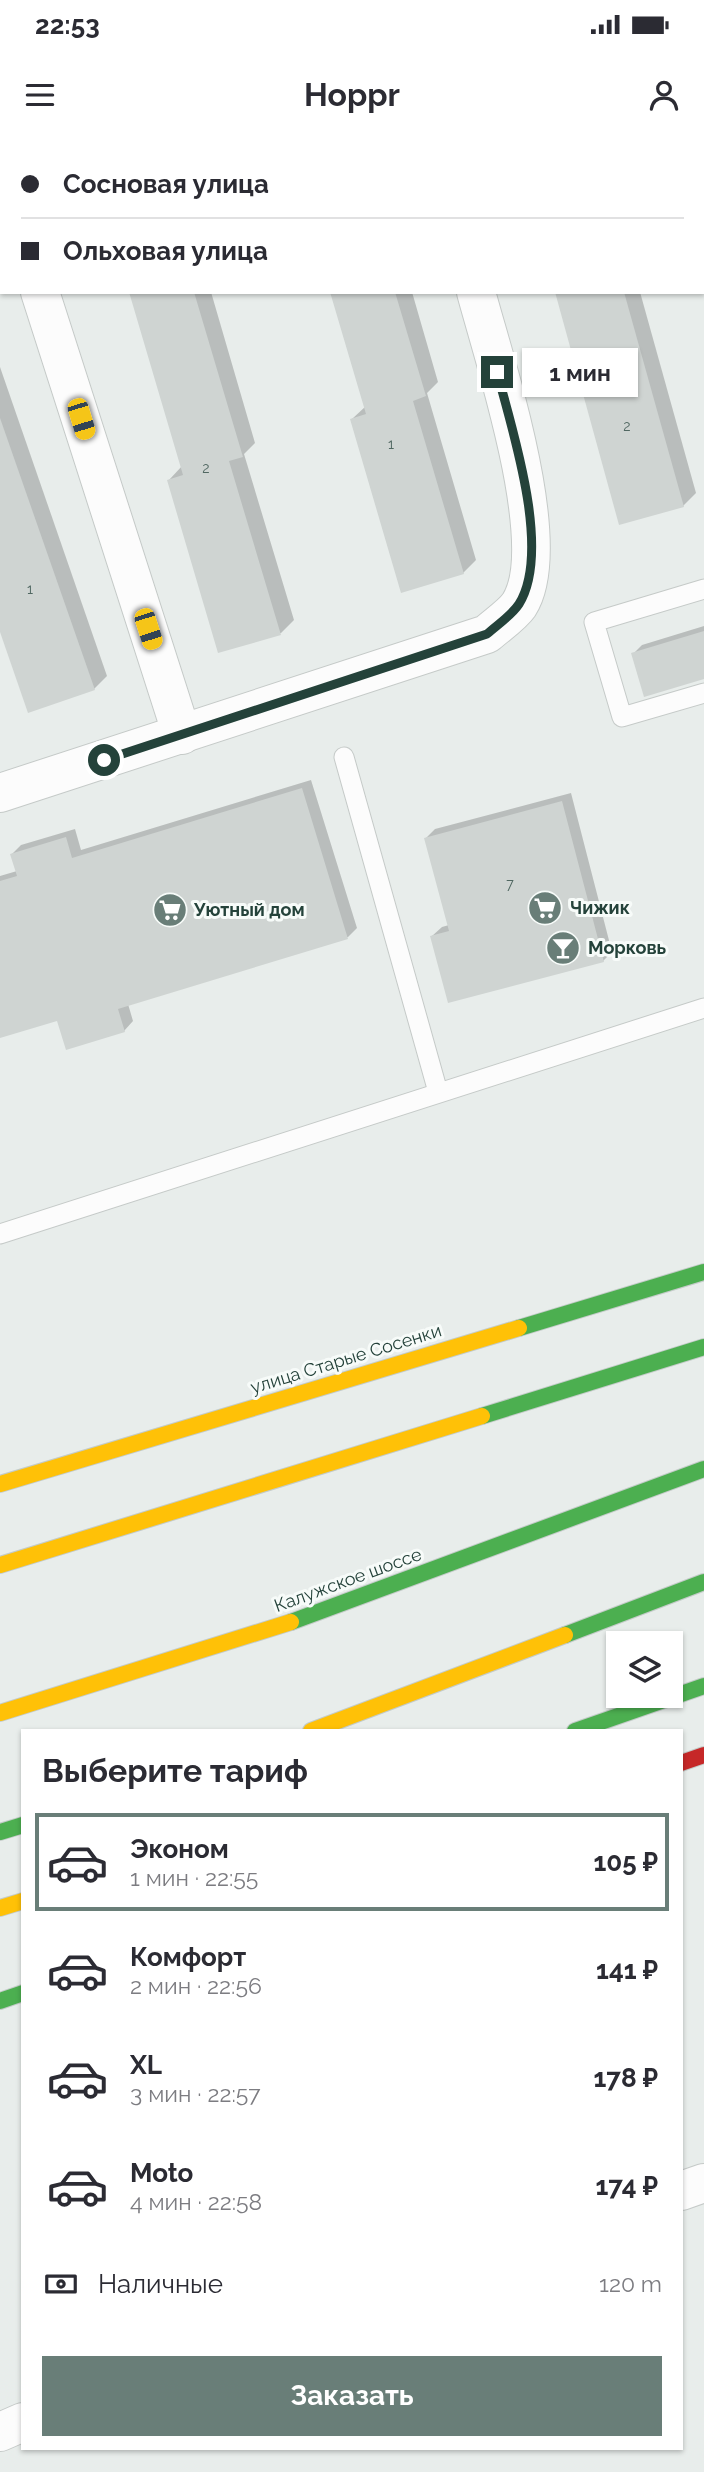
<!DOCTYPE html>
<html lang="ru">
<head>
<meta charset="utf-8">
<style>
  :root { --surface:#fff; --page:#f2f2f3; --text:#2b2b33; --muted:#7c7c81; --line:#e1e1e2; --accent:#697e78 }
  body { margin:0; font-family:Raleway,sans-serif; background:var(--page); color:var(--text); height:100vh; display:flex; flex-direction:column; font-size:26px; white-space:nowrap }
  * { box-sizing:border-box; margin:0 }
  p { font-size:23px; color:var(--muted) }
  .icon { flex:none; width:38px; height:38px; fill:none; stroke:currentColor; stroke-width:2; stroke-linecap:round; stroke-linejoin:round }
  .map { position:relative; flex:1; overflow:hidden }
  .drawer { position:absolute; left:21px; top:1589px; width:662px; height:721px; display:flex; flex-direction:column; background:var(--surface); border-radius:0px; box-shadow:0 2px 5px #0004 }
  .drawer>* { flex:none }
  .guide { position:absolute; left:0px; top:0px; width:705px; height:154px; box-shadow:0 2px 5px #0004; display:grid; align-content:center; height:154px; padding:0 21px; background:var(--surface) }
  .controls { position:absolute; left:606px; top:1491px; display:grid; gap:14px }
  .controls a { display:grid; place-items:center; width:77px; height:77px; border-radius:0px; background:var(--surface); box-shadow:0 2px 5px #0004; font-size:35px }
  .end { position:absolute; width:32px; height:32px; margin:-16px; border:9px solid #24423a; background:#fff; box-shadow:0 0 0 4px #fff }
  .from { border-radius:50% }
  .bubble { position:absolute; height:49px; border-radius:0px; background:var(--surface); box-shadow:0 2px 5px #0004; font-size:23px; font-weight:700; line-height:49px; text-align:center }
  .car { position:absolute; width:21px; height:42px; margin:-21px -10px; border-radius:9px; box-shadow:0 0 5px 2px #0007; background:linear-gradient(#f5c518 24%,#345 0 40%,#f5c518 0 76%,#345 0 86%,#f5c518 0) }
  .guide b { display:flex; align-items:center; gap:24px; height:66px; font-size:26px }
  .guide b+b { border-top:2px solid var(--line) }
  .guide i { width:18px; height:18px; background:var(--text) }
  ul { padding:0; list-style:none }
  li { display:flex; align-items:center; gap:21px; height:98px; margin:0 14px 10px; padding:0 7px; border:4px solid transparent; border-radius:0px }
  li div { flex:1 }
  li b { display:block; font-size:26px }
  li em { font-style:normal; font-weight:700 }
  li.active { border-color:var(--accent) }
  li>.icon { width:63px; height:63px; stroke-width:1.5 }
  h2 { padding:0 21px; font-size:32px; line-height:84px }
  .pay { display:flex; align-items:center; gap:18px; height:77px; padding:0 21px; font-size:26px }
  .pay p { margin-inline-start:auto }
  .primary-button { display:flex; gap:14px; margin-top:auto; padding:14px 21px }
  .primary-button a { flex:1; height:80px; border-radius:0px; background:var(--accent); color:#fff; font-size:28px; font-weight:700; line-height:80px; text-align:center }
  .status { display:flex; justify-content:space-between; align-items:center; height:49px; padding:0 35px; background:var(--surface); direction:ltr }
  .status svg { height:19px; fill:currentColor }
  header { display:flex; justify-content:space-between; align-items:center; height:91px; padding:0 21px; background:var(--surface); font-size:32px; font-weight:700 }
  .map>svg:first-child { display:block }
  .shadow { fill:#0003 }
  .building { fill:#cfd4d2 }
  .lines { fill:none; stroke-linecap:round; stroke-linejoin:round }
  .lane-casing { stroke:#c5cac8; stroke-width:21 }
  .street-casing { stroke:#c5cac8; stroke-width:40 }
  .fast-casing { stroke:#c3cbc8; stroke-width:18 }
  .slow-casing { stroke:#c3cbc8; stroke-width:18 }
  .jam-casing { stroke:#c3cbc8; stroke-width:18 }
  .lane { stroke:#fcfcfc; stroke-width:19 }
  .street { stroke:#fcfcfc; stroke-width:38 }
  .fast { stroke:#4caf50; stroke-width:16 }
  .slow { stroke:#ffc107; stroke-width:16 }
  .jam { stroke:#c62828; stroke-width:16 }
  .route { stroke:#24423a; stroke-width:9 }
  .labels { text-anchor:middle; stroke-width:6; stroke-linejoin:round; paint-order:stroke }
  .number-label { font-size:14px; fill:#506761 }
  .poi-label { font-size:18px; font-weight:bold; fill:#24423a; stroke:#f7fbf9; text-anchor:start }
  .street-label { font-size:18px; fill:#24423a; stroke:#f7fbf9 }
</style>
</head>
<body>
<div class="status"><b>22:53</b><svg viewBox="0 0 49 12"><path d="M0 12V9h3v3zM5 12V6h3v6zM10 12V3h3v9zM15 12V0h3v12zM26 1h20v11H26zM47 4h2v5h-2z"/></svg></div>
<header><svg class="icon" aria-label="menu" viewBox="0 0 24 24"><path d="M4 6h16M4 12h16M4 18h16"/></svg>Hoppr<svg class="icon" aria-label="person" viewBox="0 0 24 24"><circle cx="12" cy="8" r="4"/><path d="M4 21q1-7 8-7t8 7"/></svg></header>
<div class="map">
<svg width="704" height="2332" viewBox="0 0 704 2332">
  <rect width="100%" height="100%" fill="#e8edeb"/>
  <g class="shadow">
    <polygon points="69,0 153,0 154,2 70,2"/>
    <polygon points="270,0 354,0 355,2 271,2"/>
    <polygon points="514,0 598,0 598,2 515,2"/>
    <polygon points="131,152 211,152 255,303 244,314 294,480 281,493 220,511 169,340 182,326"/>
    <polygon points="332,152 412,152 438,242 427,253 476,420 463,433 352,279 366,266"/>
    <polygon points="556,152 640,152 696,353 683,366"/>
    <polygon points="0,227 107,536 94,549 0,486"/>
    <polygon points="704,486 704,537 633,514 642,505"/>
    <polygon points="311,640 357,788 348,797 128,864 133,881 124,891 58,879 0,897 0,736 17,731 12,714 21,705 75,689 81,710"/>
    <polygon points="571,653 612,812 603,821 432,796 442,787 449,785 426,698 435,689"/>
  </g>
  <g class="building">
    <polygon points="129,152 194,152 243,317 229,321 281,495 218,513 167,340 183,335"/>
    <polygon points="330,152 395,152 426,256 413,261 464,434 401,453 350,279 366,274"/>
    <polygon points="555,152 624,152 684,367 619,385"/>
    <polygon points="0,278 95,550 28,573 0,492"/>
    <polygon points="704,491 704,539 644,557 631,513"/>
    <polygon points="302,648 348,799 118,869 125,892 66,910 57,881 0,898 0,741 17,736 10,714 66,697 72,718"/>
    <polygon points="562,661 604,822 448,863 430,796 449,791 424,698"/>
  </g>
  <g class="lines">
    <g class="lane-casing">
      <g id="lane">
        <polyline points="704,449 594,482 622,577 704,553"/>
        <polyline points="344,617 438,952"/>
        <polyline points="0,1094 704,868"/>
      </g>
    </g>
    <g class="street-casing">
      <g id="street">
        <polyline points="436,0 437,2"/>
        <polyline points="0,28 2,33"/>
        <polyline points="40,152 182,595"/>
        <path d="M0,653L487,494C497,485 512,475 519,465C557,406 494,220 476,152"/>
        <polyline points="681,2051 704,2043"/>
        <polyline points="0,2292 23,2282"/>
      </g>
    </g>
    <g class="fast-casing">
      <g id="fast">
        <polyline points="519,1188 704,1132"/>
        <polyline points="482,1276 704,1207"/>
        <polyline points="291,1482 704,1329"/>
        <polyline points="565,1495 704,1442"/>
        <polyline points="575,1591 704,1546"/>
        <polyline points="0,1692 23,1685"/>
        <polyline points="0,1861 23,1853"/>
      </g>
    </g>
    <g class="slow-casing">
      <g id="slow">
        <polyline points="0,1344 519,1188"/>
        <polyline points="0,1425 482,1276"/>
        <polyline points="0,1573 291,1482"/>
        <polyline points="311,1591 565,1495"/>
        <polyline points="0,1768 23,1761"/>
      </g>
    </g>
    <g class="jam-casing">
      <polyline id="jam" points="681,1623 704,1615"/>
    </g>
    <use href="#lane" class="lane"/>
    <use href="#street" class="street"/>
    <use href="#fast" class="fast"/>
    <use href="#slow" class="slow"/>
    <use href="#jam" class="jam"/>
  </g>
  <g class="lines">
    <path class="route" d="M104,620L487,494C497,485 512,475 519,464C552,411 512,289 497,232"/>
  </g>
  <defs>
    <g id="supermarket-disc" transform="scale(1.75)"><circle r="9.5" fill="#697e78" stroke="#f7fbf9"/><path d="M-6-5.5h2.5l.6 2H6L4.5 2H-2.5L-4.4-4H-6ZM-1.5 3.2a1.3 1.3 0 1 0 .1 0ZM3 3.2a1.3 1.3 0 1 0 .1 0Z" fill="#fff"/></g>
    <g id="bar-disc" transform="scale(1.75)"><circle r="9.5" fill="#697e78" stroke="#f7fbf9"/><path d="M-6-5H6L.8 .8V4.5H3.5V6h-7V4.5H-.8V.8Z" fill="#fff"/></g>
  </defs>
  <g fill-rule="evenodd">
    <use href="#supermarket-disc" x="545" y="768"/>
    <use href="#supermarket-disc" x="170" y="770"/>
    <use href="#bar-disc" x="563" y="808"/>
  </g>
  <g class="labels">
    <g class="number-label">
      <text x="627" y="291">2</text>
      <text x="391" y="309">1</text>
      <text x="206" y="333">2</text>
      <text x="30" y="454">1</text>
      <text x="510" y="749">7</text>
    </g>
    <g class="poi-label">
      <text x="570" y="774">Чижик</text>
      <text x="194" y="776">Уютный дом</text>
      <text x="588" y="814">Морковь</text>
    </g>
    <g class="street-label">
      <text transform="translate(346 1219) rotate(-17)" y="6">улица Старые Сосенки</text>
      <text transform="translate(348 1440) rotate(-20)" y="6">Калужское шоссе</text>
    </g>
  </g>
</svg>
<div class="controls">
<a><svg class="icon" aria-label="layers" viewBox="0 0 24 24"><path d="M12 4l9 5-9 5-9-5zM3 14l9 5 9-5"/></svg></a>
</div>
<i class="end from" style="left:104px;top:620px"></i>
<i class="end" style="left:497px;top:232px"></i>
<div class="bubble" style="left:522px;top:208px;width:116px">1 мин</div>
<i class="car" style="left:81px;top:279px;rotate:163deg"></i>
<i class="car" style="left:148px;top:489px;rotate:162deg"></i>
<div class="guide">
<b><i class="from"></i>Сосновая улица</b>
<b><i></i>Ольховая улица</b>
</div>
<section class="drawer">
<h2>Выберите тариф</h2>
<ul>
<li class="active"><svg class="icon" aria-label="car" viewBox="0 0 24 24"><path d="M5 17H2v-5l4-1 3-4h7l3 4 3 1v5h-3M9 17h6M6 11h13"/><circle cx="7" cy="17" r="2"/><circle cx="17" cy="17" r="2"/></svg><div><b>Эконом</b><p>1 мин · 22:55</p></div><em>105 ₽</em></li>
<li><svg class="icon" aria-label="car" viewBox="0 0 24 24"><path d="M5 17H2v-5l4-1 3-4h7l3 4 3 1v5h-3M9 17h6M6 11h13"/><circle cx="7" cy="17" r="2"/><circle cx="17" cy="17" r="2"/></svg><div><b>Комфорт</b><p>2 мин · 22:56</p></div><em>141 ₽</em></li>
<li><svg class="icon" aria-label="car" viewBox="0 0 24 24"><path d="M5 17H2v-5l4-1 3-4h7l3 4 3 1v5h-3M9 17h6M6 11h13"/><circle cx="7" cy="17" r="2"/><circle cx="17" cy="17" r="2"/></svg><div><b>XL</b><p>3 мин · 22:57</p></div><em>178 ₽</em></li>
<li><svg class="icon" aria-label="car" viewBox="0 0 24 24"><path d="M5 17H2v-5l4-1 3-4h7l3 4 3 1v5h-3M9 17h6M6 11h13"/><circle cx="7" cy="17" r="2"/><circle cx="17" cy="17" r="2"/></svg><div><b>Moto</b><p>4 мин · 22:58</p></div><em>174 ₽</em></li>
</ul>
<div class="pay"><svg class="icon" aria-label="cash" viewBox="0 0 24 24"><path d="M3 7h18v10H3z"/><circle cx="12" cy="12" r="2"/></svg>Наличные<p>120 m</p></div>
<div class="primary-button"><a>Заказать</a></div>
</section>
</div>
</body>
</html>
